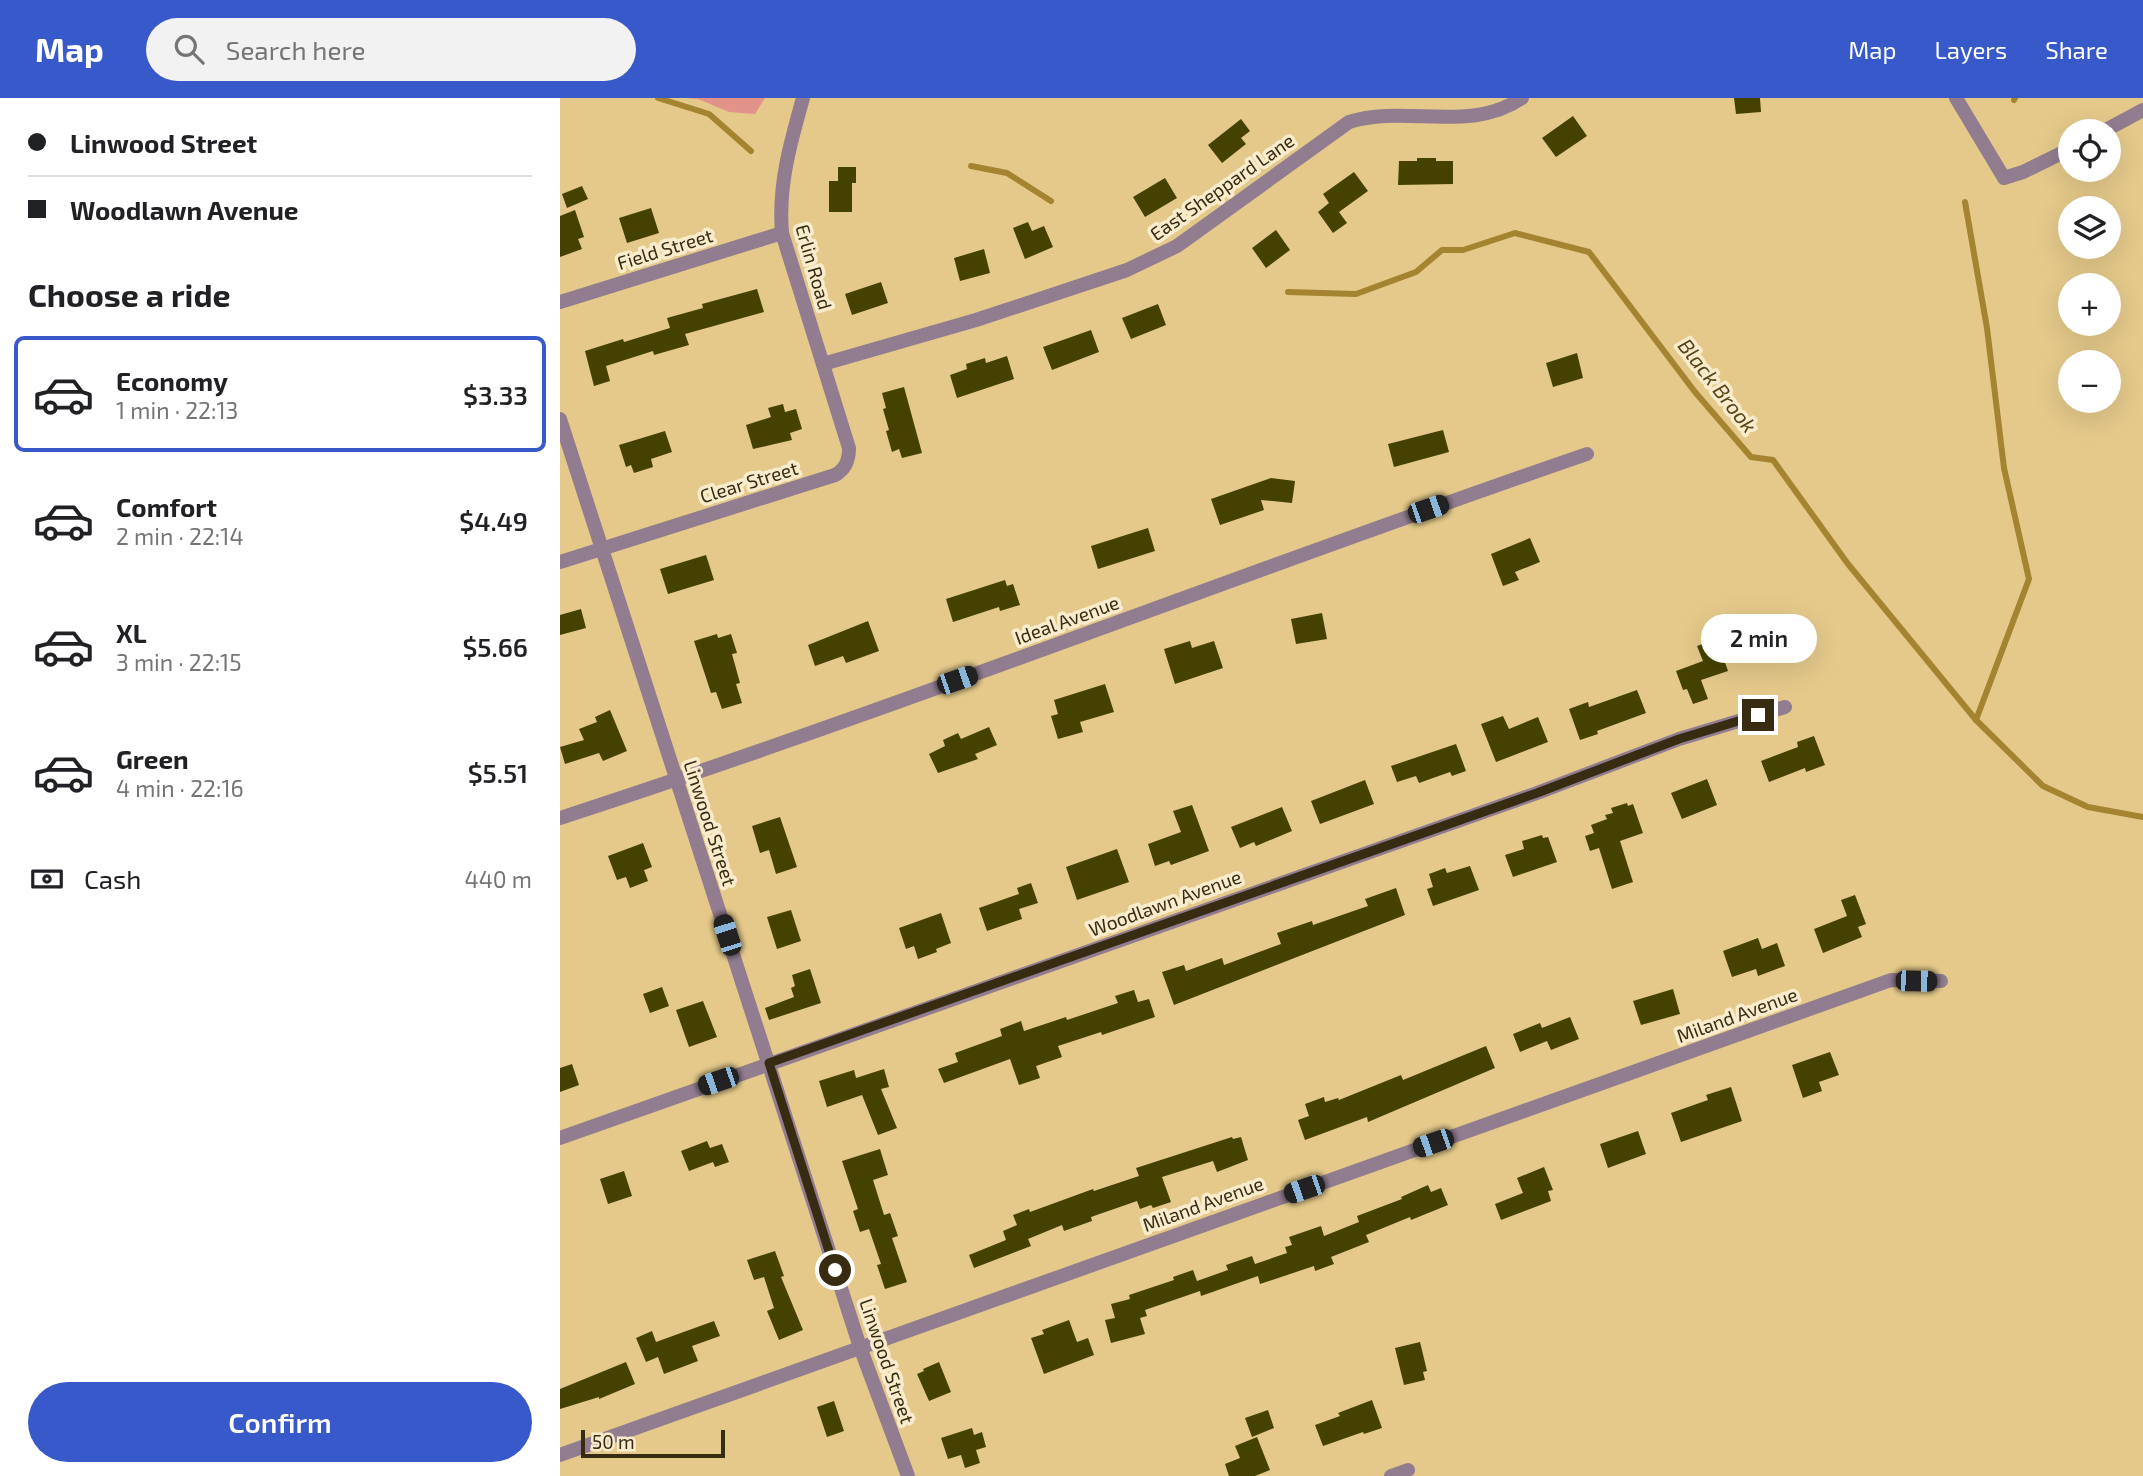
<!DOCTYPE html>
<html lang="en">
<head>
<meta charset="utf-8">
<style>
  :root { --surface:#fff; --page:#f2f2f2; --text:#202124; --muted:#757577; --line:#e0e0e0; --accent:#3859ca }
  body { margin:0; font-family:"Exo 2",sans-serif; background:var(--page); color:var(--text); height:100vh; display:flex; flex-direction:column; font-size:26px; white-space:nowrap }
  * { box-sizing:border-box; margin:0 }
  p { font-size:23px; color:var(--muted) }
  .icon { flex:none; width:38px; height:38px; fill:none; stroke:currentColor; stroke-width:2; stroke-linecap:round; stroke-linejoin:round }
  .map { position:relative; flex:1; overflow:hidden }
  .details { display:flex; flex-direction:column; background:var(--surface); width:560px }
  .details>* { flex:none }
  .hud { display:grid; align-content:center; height:154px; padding:0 28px; background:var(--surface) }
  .controls { position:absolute; left:1498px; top:21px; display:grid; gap:14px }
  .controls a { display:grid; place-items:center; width:63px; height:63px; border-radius:50%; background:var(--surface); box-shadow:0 7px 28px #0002; font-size:35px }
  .scale { position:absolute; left:21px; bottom:18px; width:144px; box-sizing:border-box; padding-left:7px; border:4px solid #372c12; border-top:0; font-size:19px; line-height:24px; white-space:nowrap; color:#372c12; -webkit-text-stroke:5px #f9eccd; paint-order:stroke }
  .end { position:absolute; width:32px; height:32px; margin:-16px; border:9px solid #372c12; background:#fff; box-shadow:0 0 0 4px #fff }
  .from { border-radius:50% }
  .bubble { position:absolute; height:49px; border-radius:24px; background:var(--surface); box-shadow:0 7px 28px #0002; font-size:23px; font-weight:600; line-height:49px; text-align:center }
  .car { position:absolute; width:21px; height:42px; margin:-21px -10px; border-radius:9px; box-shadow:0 0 5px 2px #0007; background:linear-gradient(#222 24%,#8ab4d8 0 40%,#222 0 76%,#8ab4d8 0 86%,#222 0) }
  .hud b { display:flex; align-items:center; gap:24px; height:66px; font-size:26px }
  .hud b+b { border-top:2px solid var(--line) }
  .hud i { width:18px; height:18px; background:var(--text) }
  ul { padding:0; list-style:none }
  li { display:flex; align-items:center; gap:21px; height:116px; margin:0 14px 10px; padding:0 14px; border:4px solid transparent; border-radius:10px }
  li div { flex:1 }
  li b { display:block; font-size:26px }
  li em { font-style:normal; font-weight:600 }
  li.current { border-color:var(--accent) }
  li>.icon { width:63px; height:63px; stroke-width:1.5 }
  h2 { padding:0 28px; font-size:32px; line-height:84px }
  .pay { display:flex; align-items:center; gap:18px; height:77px; padding:0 28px; font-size:26px }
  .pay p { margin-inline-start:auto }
  .action { display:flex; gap:14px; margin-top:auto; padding:14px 28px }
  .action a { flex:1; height:80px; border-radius:42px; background:var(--accent); color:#fff; font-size:28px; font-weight:600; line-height:80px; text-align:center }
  header { display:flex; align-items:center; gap:42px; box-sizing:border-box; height:98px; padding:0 35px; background:var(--accent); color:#fff }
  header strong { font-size:33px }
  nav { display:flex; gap:38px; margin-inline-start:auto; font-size:24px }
  .search { width:490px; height:63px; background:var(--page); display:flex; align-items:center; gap:18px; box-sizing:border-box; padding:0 24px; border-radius:38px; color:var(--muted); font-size:26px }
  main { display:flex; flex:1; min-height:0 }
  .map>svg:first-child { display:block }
  .green { fill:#e29389 }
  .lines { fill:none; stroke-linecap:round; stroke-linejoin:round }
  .stream { stroke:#a48430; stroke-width:6 }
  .building { fill:#454200 }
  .street { stroke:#917c90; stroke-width:14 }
  .route { stroke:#372c12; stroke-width:9 }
  .labels { text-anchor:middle; stroke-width:7; stroke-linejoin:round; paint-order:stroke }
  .street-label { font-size:19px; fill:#372c12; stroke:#f9eccd }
  .water-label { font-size:21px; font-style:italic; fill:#564518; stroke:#f9eccd }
</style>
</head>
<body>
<header>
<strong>Map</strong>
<div class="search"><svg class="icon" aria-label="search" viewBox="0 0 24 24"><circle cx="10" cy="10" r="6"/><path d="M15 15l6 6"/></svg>Search here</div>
<nav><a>Map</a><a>Layers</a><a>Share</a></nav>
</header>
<main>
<section class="details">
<div class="hud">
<b><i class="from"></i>Linwood Street</b>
<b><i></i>Woodlawn Avenue</b>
</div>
<h2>Choose a ride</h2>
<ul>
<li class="current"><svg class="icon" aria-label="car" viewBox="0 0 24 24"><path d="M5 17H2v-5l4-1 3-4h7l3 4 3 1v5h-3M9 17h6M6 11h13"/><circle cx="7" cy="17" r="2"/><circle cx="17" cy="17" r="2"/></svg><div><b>Economy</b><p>1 min · 22:13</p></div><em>$3.33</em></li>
<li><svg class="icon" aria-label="car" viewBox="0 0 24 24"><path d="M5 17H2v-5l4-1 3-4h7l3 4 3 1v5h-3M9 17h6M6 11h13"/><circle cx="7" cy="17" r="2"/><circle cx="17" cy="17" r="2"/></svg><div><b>Comfort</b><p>2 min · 22:14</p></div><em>$4.49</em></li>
<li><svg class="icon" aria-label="car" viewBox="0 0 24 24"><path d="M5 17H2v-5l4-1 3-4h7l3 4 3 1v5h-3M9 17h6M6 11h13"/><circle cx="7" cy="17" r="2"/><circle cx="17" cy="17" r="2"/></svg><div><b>XL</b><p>3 min · 22:15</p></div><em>$5.66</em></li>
<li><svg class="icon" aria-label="car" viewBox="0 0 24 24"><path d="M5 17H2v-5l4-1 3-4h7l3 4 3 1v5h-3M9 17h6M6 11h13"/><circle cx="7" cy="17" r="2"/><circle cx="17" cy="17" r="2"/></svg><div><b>Green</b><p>4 min · 22:16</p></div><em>$5.51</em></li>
</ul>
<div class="pay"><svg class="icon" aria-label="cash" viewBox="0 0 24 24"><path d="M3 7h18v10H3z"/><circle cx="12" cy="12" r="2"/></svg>Cash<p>440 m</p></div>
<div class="action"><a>Confirm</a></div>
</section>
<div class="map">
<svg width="1583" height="1378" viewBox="0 0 1583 1378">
  <rect width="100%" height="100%" fill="#e4c98a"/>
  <polygon class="green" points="126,0 205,0 195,16 169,14 138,1"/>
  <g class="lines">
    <g class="stream">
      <polyline points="98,0 149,16 191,53"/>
      <polyline points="1454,2 1455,0"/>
      <polyline points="411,68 447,75 491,103"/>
      <polyline points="1405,104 1427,230 1444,370 1469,481 1416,622"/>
      <polyline points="728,194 796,196 856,174 882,152 903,152 955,135 1029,154 1135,294 1191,359 1213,362 1288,466 1416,622 1483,688 1528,709 1583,719"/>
    </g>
  </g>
  <g class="building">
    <polygon points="1174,0 1200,0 1201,14 1176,16"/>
    <polygon points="1013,18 1027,38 996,59 982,40"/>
    <polygon points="681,21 690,33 681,40 686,46 662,65 648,47"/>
    <polygon points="857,60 876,60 876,63 893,63 893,86 838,87 839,63 857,63"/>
    <polygon points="278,69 296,69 296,85 292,85 292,114 269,114 269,83 278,83"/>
    <polygon points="794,74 808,93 779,114 787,125 773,135 758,114 769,105 763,96"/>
    <polygon points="605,80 617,100 585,119 573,99"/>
    <polygon points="22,88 28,101 7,110 2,96"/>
    <polygon points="91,110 99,135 67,145 59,120"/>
    <polygon points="15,112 24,139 18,141 22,151 0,159 0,118"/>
    <polygon points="468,124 472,133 484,128 493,149 465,161 453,130"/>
    <polygon points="716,132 730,152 706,170 692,150"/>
    <polygon points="424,151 430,175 400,183 394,160"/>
    <polygon points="321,184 328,205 292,217 285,196"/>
    <polygon points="197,191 204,214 125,236 129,247 94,257 93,253 46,268 50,283 34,288 25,253 63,241 64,244 110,230 107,220 143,210 142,206"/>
    <polygon points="598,206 606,227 571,241 562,220"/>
    <polygon points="531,232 539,254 492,272 483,249"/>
    <polygon points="1017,255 1023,280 993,289 986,265"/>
    <polygon points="447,258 454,281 397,300 390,277 407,271 406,266 425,260 426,265"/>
    <polygon points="344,289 362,355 342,360 339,351 332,354 326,333 329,332 323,311 326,310 322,295"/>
    <polygon points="223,306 225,314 236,311 242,331 230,335 232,342 193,351 186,327 211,319 208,310"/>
    <polygon points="883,332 889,354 834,369 828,346"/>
    <polygon points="105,333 112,354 91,361 93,369 74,375 71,367 66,369 59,347"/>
    <polygon points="711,380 735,383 732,405 701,402 704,412 660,427 651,401"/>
    <polygon points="588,430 595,453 538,471 531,448"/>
    <polygon points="970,440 980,464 955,474 959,482 943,488 931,456"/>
    <polygon points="146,457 154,482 108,496 100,471"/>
    <polygon points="445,482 447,488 453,486 460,507 440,513 439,509 393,524 386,501"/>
    <polygon points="21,511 26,530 0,537 0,517"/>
    <polygon points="762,515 767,541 736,546 731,521"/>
    <polygon points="308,523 319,553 286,565 283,558 255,568 248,547"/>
    <polygon points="157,536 158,540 171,536 177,555 172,556 180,585 176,586 182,605 162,611 156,594 151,595 134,543"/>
    <polygon points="1157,541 1168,573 1141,582 1148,601 1133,606 1127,591 1123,592 1116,573 1143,563 1137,548"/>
    <polygon points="630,543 632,550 654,543 663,570 615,586 604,551"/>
    <polygon points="545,586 554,614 520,624 523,634 498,641 491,618 498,616 494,602"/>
    <polygon points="1077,592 1086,615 1037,633 1038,636 1020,642 1009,611 1028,604 1029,609"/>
    <polygon points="50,612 67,653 43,663 39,655 5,666 0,649 24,642 19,631 37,624 35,619"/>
    <polygon points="943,618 949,631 978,619 988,644 936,664 921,626"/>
    <polygon points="429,629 437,647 415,656 418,661 378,675 369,656 385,648 383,642 398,635 401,641"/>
    <polygon points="1254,638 1265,667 1246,674 1245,670 1209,684 1201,663 1238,649 1237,644"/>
    <polygon points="896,646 906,673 892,678 890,674 859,685 856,678 837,684 831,668"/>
    <polygon points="1147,681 1157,707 1122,721 1111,695"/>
    <polygon points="805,682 814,706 760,726 751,703"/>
    <polygon points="1067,705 1068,708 1073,706 1083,735 1060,743 1073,784 1052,791 1039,750 1030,753 1025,738 1034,735 1031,727 1047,721 1045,717 1053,715 1051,710"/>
    <polygon points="632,707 649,753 611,767 609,763 595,768 588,746 621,734 613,713"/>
    <polygon points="722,709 732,733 696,748 694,744 680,750 671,729"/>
    <polygon points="220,719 237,769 216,776 209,752 200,755 192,728"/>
    <polygon points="982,737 983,740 988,739 997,764 953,779 945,757 964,751 962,743"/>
    <polygon points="83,745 92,769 84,772 88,783 70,790 66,779 57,782 48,758"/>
    <polygon points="557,751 569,784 517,802 506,769"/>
    <polygon points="910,768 919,792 873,808 867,791 873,789 869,776 885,770 887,775"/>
    <polygon points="471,785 478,805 459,811 462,821 427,833 419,810 459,796 457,790"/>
    <polygon points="836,790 845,817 614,907 602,874 624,867 626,873 662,860 664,867 721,846 717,835 752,823 753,827 808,808 805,801"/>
    <polygon points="1295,797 1306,826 1298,829 1302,839 1263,855 1254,831 1287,818 1281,802"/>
    <polygon points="231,812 241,843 217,851 207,819"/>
    <polygon points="381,815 391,845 376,851 377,854 358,861 354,848 346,851 339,830"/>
    <polygon points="1198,840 1202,851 1217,845 1225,868 1198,878 1196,871 1172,879 1163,853"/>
    <polygon points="250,871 261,905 209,922 205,910 234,899 231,890 235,888 232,877"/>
    <polygon points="102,889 109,908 90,915 83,896"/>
    <polygon points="1113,891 1120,916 1081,927 1073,903"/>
    <polygon points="574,892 578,904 589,901 595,919 542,937 541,934 498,948 502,959 476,968 480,980 459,987 450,961 384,985 378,971 398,964 395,955 442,938 440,931 461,923 464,933 506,919 507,922 558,905 555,898"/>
    <polygon points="143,903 157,939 129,949 116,912"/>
    <polygon points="1010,919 1019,941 991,952 987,943 960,954 953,936 980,925 984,935 982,930"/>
    <polygon points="926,948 935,970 808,1024 807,1019 745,1042 738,1022 749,1018 745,1006 764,999 765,1004 778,1000 779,1002 841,977 843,982"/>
    <polygon points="1270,954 1279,977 1259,984 1262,993 1243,1000 1232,967"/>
    <polygon points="12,966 19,987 0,994 0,970"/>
    <polygon points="324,971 329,989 321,991 337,1030 318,1037 302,997 267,1009 259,983 294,972 296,980"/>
    <polygon points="1171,989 1182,1023 1121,1044 1111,1015 1148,1002 1146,997"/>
    <polygon points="1078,1033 1086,1056 1048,1070 1040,1046"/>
    <polygon points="672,1039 673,1041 681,1039 688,1062 657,1074 653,1063 602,1079 611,1104 593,1110 591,1107 580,1111 577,1103 531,1119 532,1123 504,1133 502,1127 468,1141 471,1148 414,1170 409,1157 446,1142 443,1133 457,1127 453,1117 469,1111 470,1114 533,1091 534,1093 579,1078 576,1070"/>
    <polygon points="147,1043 150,1050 162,1046 169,1064 155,1069 153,1064 129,1073 121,1053"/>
    <polygon points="320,1051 328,1077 313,1082 324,1117 330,1115 338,1138 332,1140 347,1184 325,1191 317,1167 321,1166 309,1131 300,1134 293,1113 298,1111 282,1063"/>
    <polygon points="984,1069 993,1092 988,1093 991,1103 941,1122 935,1106 963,1095 957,1080"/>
    <polygon points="64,1073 72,1098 48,1106 40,1081"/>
    <polygon points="868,1087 871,1094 881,1090 888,1107 851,1122 850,1119 806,1137 809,1144 771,1159 774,1166 755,1173 754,1168 700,1186 698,1178 641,1198 640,1193 585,1212 587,1218 580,1220 585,1236 551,1245 545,1222 555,1220 551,1206 570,1201 569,1197 614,1182 613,1179 633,1172 637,1183 668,1172 666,1167 692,1158 695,1166 727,1155 725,1149 732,1147 729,1139 761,1128 764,1138 799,1124 797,1118 842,1101 841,1099"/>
    <polygon points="215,1153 224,1178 221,1179 243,1232 219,1242 207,1213 214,1210 204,1179 194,1182 187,1162"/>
    <polygon points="509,1222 517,1244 528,1240 534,1257 484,1276 471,1240 484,1236 482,1232"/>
    <polygon points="154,1223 160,1238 132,1248 138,1263 104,1276 98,1259 86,1264 76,1240 92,1233 96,1244"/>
    <polygon points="860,1244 867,1273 863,1274 865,1282 844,1287 835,1250"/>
    <polygon points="66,1264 75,1286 39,1301 39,1299 0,1311 0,1291"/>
    <polygon points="379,1264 391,1294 369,1303 357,1276 364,1273 363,1271"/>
    <polygon points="812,1302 822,1330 804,1336 803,1334 763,1348 755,1327 780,1318 778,1315"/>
    <polygon points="274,1303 284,1333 267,1339 257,1309"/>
    <polygon points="708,1312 714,1330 692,1339 685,1320"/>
    <polygon points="412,1330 414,1337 422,1334 426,1349 416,1352 420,1365 405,1370 401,1357 388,1361 381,1340"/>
    <polygon points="697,1339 710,1372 695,1378 669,1378 665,1366 680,1360 675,1348"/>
  </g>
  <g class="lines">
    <g class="street">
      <polyline points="1396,0 1444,80 1463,74 1510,51"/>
      <polyline points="1544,33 1583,12"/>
      <polyline points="0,204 222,135"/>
      <path d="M263,266L416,222L567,172L617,148L789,24C846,6 909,36 962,0"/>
      <polyline points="0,321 300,1249 348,1378"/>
      <path d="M0,464L275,377C286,371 289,362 289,350L222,135C218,88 230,46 243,0"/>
      <path d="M0,720C345,608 683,474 1027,356"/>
      <polyline points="0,1040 977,695 1119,641 1225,609"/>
      <polyline points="0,1357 1331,882 1381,883"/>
      <polyline points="831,1378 848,1372"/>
    </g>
  </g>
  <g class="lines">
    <polyline class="route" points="275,1172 209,965 977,695 1119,641 1198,617"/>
  </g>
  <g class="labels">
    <g class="street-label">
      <text transform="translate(662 89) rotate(-35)" y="7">East Sheppard Lane</text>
      <text transform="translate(105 151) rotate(-17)" y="7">Field Street</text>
      <text transform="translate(254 169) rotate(74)" y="7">Erlin Road</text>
      <text transform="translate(189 384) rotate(-17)" y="7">Clear Street</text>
      <text transform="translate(507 522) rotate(-20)" y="7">Ideal Avenue</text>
      <text transform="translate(150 725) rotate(72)" y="7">Linwood Street</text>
      <text transform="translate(605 805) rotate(-20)" y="7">Woodlawn Avenue</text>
      <text transform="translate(1177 917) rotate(-20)" y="7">Miland Avenue</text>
      <text transform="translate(643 1106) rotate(-20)" y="7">Miland Avenue</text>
      <text transform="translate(327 1263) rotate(71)" y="7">Linwood Street</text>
    </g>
    <g class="water-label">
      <text transform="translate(1157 288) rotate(52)" y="7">Black Brook</text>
    </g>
  </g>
</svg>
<div class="controls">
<a><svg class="icon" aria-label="locate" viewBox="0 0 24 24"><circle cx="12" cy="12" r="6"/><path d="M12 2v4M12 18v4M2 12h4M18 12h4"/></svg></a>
<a><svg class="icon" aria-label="layers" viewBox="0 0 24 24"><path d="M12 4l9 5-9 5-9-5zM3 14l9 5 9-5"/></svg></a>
<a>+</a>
<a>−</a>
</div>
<div class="scale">50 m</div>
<i class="end from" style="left:275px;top:1172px"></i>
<i class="end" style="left:1198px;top:617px"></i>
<div class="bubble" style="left:1141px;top:516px;width:116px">2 min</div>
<i class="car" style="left:868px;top:411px;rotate:71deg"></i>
<i class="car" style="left:397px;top:582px;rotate:71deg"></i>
<i class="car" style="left:167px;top:837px;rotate:342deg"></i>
<i class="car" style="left:1356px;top:883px;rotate:91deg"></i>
<i class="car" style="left:158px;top:983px;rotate:251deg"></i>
<i class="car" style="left:873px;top:1045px;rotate:251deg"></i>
<i class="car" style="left:744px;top:1091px;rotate:251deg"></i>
</div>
</main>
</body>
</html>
